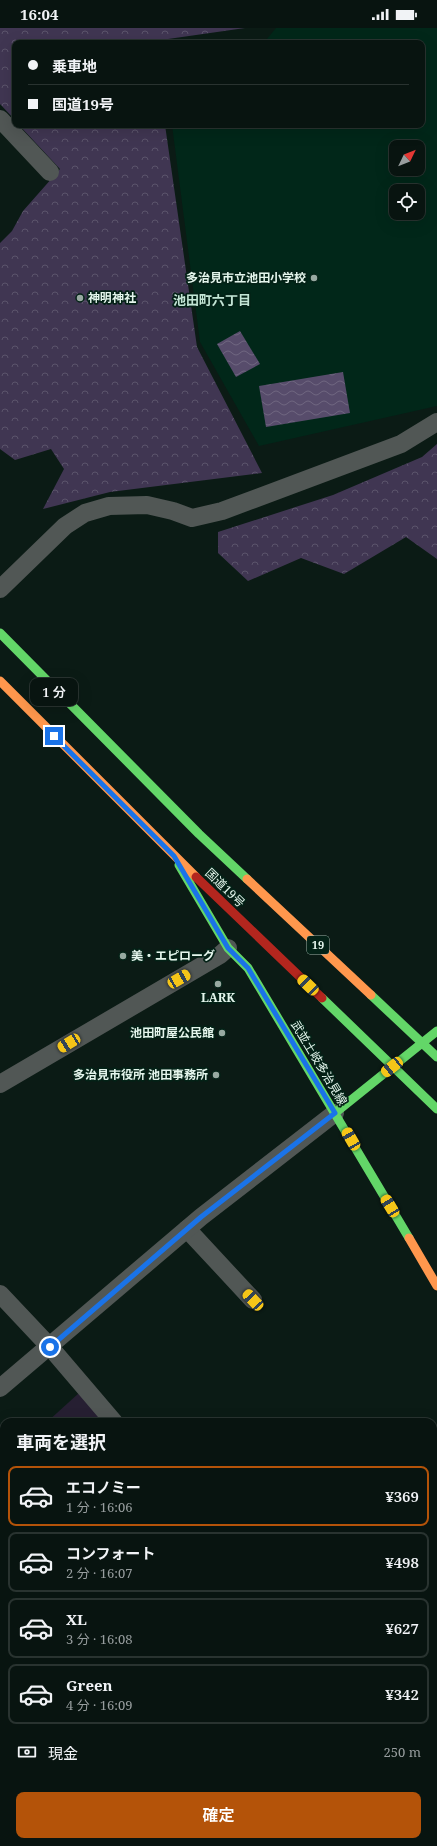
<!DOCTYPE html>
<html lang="ja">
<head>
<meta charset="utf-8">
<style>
  :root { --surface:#081410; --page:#16211e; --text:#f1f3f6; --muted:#989e9f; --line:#293330; --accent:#b45309 }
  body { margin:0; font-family:"Noto Serif","Noto Sans JP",serif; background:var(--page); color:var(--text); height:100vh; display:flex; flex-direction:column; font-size:15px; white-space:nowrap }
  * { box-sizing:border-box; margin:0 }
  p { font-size:13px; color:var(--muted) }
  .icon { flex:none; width:22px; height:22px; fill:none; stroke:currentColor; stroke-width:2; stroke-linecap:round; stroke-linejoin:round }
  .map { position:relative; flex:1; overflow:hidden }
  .panel { position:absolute; left:0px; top:1390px; width:437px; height:428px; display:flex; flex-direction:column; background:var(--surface); border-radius:12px 12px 0 0; box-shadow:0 4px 16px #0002,0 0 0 1px var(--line) }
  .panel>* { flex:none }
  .guide { position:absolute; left:12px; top:12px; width:413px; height:88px; border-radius:8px; box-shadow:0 4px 16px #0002,0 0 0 1px var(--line); display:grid; align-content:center; height:88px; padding:0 16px; background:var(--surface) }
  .needle { width:26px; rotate:47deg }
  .buttons { position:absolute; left:389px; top:112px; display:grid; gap:8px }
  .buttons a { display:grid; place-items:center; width:36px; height:36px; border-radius:8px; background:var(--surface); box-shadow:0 4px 16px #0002,0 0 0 1px var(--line); font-size:20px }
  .end { position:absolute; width:18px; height:18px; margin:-9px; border:5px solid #1a73e8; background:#fff; box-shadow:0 0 0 2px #fff }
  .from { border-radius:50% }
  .bubble { position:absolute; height:28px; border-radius:8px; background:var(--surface); box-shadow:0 4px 16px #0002,0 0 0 1px var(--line); font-size:13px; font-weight:600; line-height:28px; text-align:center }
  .car { position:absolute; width:12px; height:24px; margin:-12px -6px; border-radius:5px; box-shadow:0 0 3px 1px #0007; background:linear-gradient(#f5c518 24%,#345 0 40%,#f5c518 0 76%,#345 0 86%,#f5c518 0) }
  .guide b { display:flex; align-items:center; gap:14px; height:38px; font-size:15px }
  .guide b+b { border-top:1px solid var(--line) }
  .guide i { width:10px; height:10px; background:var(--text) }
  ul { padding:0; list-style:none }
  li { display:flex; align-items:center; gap:12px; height:60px; margin:0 8px 6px; padding:0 8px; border:2px solid var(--line); border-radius:8px }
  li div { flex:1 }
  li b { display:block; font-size:15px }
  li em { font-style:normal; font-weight:600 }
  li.active { border-color:var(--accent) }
  li>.icon { width:36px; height:36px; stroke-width:1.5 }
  h2 { padding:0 16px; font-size:18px; line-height:48px }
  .pay { display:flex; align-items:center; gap:10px; height:44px; padding:0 16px; font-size:15px }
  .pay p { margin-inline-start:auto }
  .primary-button { display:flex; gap:8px; margin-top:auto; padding:8px 16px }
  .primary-button a { flex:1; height:46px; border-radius:8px; background:var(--accent); color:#fff; font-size:16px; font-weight:600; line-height:46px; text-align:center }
  .status { display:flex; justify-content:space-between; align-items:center; height:28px; padding:0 20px; background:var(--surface); direction:ltr }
  .status svg { height:11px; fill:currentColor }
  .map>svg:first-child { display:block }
  .built { fill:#012719; fill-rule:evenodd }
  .forest { fill:url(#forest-crowns) }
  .park { fill:#261f32 }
  .water { fill:url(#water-waves) }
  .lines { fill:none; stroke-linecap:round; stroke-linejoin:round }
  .street { stroke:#515755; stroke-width:18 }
  .fast { stroke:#63d668; stroke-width:9 }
  .slow { stroke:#ff974d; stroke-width:9 }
  .jam { stroke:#b3261e; stroke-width:9 }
  .route { stroke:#1a73e8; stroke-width:5 }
  .poi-dot { fill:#98a9a1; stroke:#042217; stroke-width:1.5 }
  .labels { text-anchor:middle; stroke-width:3.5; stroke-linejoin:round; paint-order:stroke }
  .shield { fill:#042217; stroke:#a1b6ac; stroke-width:1 }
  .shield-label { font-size:11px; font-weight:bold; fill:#e4f5ec }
  .poi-label { font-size:12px; font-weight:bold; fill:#e4f5ec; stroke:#042217; text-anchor:end }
  .street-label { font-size:12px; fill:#e4f5ec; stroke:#042217 }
  .neighbourhood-label { font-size:13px; font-weight:bold; fill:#c3e5d5; stroke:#042217 }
</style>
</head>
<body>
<div class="status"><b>16:04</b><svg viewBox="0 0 49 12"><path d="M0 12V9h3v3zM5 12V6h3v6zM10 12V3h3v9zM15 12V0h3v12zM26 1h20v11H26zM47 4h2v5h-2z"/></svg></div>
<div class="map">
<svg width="437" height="1818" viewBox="0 0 437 1818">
  <defs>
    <pattern id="forest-crowns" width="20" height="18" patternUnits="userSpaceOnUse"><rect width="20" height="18" fill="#403652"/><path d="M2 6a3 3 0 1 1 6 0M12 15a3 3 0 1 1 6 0" fill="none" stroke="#5b546b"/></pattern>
    <pattern id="water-waves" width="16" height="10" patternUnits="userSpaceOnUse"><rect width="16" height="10" fill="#574c6b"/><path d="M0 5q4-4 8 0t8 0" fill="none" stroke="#6f6680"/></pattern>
  </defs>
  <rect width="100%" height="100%" fill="#0b1b15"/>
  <path class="built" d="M276,0H437V378L259,418L200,314L172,97H422V15H239L266,12ZM396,119H418V141H396ZM396,163H418V185H396Z"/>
  <g class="forest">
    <polygon points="0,0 245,0 154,13 154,15 15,15 15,92 0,76"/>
    <polygon points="19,97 165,97 197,319 262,445 110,464 43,481 64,441 51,421 15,432 0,421 0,215 12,203 23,183 60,141"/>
    <polygon points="437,416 437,531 406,509 344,546 301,530 248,553 218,525 218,504 333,467 422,429"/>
  </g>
  <polygon class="park" points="79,1365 104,1394 47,1394"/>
  <g class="water">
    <polygon points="240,303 260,336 236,349 217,316"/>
    <polygon points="343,344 350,385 266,399 259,358"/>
  </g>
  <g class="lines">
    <g class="street">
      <polyline points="0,91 50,144"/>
      <polyline points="0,561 65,498 85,485 109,478 147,477 173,483 192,490 222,483 401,416 437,394"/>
      <polyline points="0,1056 220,927 228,920"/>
      <polyline points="187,1201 253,1272"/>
      <polyline points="0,1266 50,1319 114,1394"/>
      <polyline points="0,1360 201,1189 335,1085"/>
      <polyline points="433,1563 437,1560"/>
      <polyline points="0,1684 4,1681"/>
      <polyline points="433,1692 437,1691"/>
      <polyline points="433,1785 437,1788"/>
      <polyline points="354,1814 355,1818"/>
      <polyline points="185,1818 190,1814"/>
    </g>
    <g class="fast">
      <polyline points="0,605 199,806 247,851"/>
      <polyline points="179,837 228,920 248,940 409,1210"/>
      <polyline points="371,967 437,1029"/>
      <polyline points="322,970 437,1081"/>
      <polyline points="335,1085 437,1003"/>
    </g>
    <g class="slow">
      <polyline points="0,653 196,849"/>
      <polyline points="247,851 371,967"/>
      <polyline points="409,1210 437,1258"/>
    </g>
    <polyline class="jam" points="196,849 322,970"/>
  </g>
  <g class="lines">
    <polyline class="route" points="50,1319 201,1189 335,1085 248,940 228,920 174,828 54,708"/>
  </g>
  <g class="poi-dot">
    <circle cx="314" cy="250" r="4"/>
    <circle cx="80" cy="270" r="4"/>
    <circle cx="123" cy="928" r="4"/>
    <circle cx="218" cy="956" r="4"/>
    <circle cx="222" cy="1005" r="4"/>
    <circle cx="216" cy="1047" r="4"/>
  </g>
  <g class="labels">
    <rect class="shield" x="307" y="908" width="22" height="18" rx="3"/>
    <g class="shield-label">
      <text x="318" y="921">19</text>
    </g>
    <g class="poi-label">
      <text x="306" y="254">多治見市立池田小学校</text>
      <text x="88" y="274" text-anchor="start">神明神社</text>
      <text x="131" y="932" text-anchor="start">美・エピローグ</text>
      <text x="218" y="974" text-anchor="middle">LARK</text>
      <text x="214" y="1009">池田町屋公民館</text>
      <text x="208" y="1051">多治見市役所 池田事務所</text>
    </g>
    <g class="street-label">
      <text transform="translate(225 860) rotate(44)" y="4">国道19号</text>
      <text transform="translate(319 1035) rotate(59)" y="4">武並土岐多治見線</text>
    </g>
    <g class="neighbourhood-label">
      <text x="212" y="277">池田町六丁目</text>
    </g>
  </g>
</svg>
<div class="buttons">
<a><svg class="needle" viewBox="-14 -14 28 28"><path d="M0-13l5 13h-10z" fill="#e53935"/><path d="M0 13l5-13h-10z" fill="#989e9f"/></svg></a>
<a><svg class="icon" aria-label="locate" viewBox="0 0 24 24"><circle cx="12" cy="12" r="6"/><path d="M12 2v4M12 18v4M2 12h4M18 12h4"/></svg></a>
</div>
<i class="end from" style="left:50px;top:1319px"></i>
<i class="end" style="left:54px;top:708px"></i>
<div class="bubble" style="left:30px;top:650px;width:48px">1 分</div>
<i class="car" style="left:179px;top:951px;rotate:60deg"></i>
<i class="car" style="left:308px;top:957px;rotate:314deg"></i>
<i class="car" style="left:69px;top:1015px;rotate:239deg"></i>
<i class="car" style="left:392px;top:1039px;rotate:231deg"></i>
<i class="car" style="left:351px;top:1111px;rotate:330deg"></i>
<i class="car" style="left:390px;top:1178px;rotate:329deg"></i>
<i class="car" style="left:253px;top:1272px;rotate:317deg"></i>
<div class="guide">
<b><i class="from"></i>乗車地</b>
<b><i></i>国道19号</b>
</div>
<section class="panel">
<h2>車両を選択</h2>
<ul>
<li class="active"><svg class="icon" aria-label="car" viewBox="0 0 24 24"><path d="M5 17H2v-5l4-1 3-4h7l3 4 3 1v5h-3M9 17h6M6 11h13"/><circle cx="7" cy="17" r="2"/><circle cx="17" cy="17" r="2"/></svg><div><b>エコノミー</b><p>1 分 · 16:06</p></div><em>¥369</em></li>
<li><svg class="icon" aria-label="car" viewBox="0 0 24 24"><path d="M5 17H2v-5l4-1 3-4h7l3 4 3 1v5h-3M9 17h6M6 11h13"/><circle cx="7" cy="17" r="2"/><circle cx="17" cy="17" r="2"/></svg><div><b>コンフォート</b><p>2 分 · 16:07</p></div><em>¥498</em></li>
<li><svg class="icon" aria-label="car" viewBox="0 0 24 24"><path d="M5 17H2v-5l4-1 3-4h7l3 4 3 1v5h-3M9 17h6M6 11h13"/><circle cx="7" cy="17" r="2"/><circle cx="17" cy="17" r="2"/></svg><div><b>XL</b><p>3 分 · 16:08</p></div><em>¥627</em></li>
<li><svg class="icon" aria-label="car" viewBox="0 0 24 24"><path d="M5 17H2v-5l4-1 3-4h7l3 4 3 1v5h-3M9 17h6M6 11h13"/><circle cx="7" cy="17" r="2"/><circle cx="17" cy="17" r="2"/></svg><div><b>Green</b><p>4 分 · 16:09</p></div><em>¥342</em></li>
</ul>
<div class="pay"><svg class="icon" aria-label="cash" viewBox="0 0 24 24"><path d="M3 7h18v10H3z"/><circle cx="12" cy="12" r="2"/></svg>現金<p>250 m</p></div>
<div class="primary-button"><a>確定</a></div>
</section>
</div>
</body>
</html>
